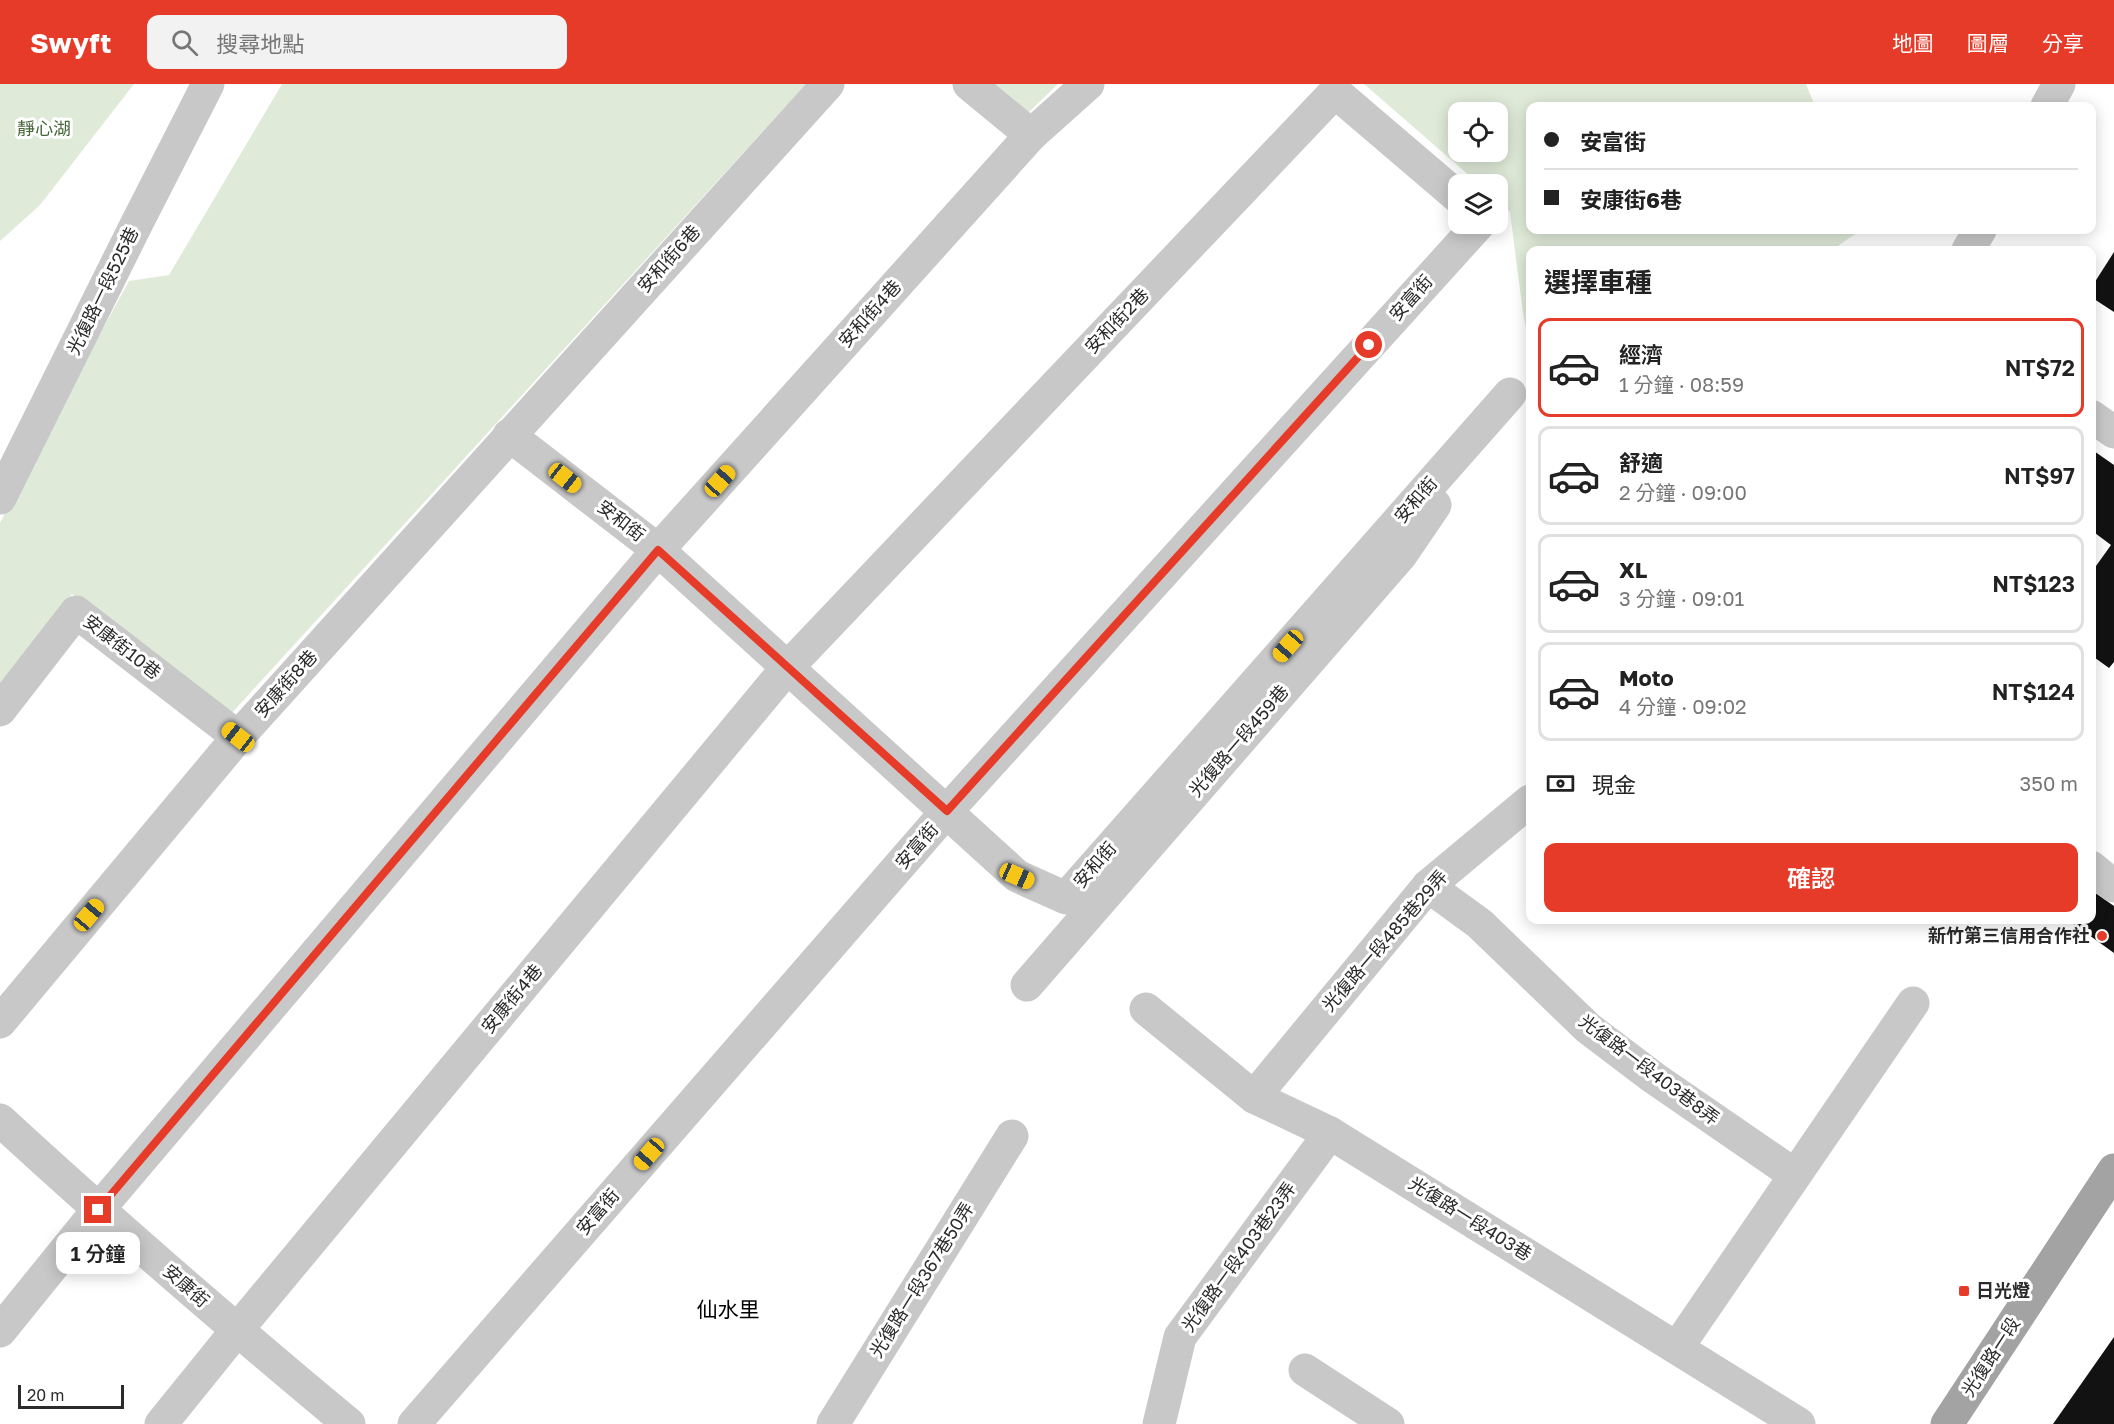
<!DOCTYPE html>
<html lang="zh-TW">
<head>
<meta charset="utf-8">
<style>
  :root { --surface:#fff; --page:#f2f2f2; --text:#222; --muted:#767676; --line:#e0e0e0; --accent:#e73b29 }
  body { margin:0; font-family:"Golos Text","Noto Sans TC",sans-serif; background:var(--page); color:var(--text); height:100vh; display:flex; flex-direction:column; font-size:22px; white-space:nowrap }
  * { box-sizing:border-box; margin:0 }
  p { font-size:20px; color:var(--muted) }
  .icon { flex:none; width:33px; height:33px; fill:none; stroke:currentColor; stroke-width:2; stroke-linecap:round; stroke-linejoin:round }
  .map { position:relative; flex:1; overflow:hidden }
  .panel { position:absolute; left:1526px; top:162px; width:570px; height:678px; display:flex; flex-direction:column; background:var(--surface); border-radius:12px; box-shadow:0 3px 15px #0003 }
  .panel>* { flex:none }
  .top-card { position:absolute; left:1526px; top:18px; width:570px; height:132px; border-radius:12px; box-shadow:0 3px 15px #0003; display:grid; align-content:center; height:132px; padding:0 18px; background:var(--surface) }
  .controls { position:absolute; left:1448px; top:18px; display:grid; gap:12px }
  .controls a { display:grid; place-items:center; width:60px; height:60px; border-radius:12px; background:var(--surface); box-shadow:0 3px 15px #0003; font-size:30px }
  .scale { position:absolute; left:18px; bottom:15px; width:106px; box-sizing:border-box; padding-left:6px; border:3px solid #2b2b2b; border-top:0; font-size:16px; line-height:21px; white-space:nowrap; color:#2b2b2b; -webkit-text-stroke:4px #fff; paint-order:stroke }
  .end { position:absolute; width:27px; height:27px; margin:-14px; border:8px solid #e73b29; background:#fff; box-shadow:0 0 0 3px #fff }
  .from { border-radius:50% }
  .bubble { position:absolute; height:42px; border-radius:12px; background:var(--surface); box-shadow:0 3px 15px #0003; font-size:20px; font-weight:600; line-height:42px; text-align:center }
  .car { position:absolute; width:18px; height:36px; margin:-18px -9px; border-radius:8px; box-shadow:0 0 4px 2px #0007; background:linear-gradient(#f5c518 24%,#345 0 40%,#f5c518 0 76%,#345 0 86%,#f5c518 0) }
  .top-card b { display:flex; align-items:center; gap:21px; height:57px; font-size:22px }
  .top-card b+b { border-top:2px solid var(--line) }
  .top-card i { width:15px; height:15px; background:var(--text) }
  ul { padding:0; list-style:none }
  li { display:flex; align-items:center; gap:18px; height:99px; margin:0 12px 9px; padding:0 6px; border:3px solid var(--line); border-radius:12px }
  li div { flex:1 }
  li b { display:block; font-size:22px }
  li em { font-style:normal; font-weight:600 }
  li.current { border-color:var(--accent) }
  li>.icon { width:54px; height:54px; stroke-width:1.5 }
  h2 { padding:0 18px; font-size:27px; line-height:72px }
  .pay { display:flex; align-items:center; gap:15px; height:66px; padding:0 18px; font-size:22px }
  .pay p { margin-inline-start:auto }
  .primary-button { display:flex; gap:12px; margin-top:auto; padding:12px 18px }
  .primary-button a { flex:1; height:69px; border-radius:12px; background:var(--accent); color:#fff; font-size:24px; font-weight:600; line-height:69px; text-align:center }
  header { display:flex; align-items:center; gap:36px; box-sizing:border-box; height:84px; padding:0 30px; background:var(--accent); color:#fff }
  header strong { font-size:28px }
  nav { display:flex; gap:33px; margin-inline-start:auto; font-size:21px }
  .search { width:420px; height:54px; background:var(--page); display:flex; align-items:center; gap:15px; box-sizing:border-box; padding:0 21px; border-radius:12px; color:var(--muted); font-size:22px }
  .map>svg:first-child { display:block }
  .green { fill:#dfead8; fill-rule:evenodd }
  .building { fill:#121212 }
  .lines { fill:none; stroke-linecap:round; stroke-linejoin:round }
  .minor { stroke:#c8c8c8; stroke-width:33 }
  .major { stroke:#a3a3a3; stroke-width:33 }
  .route { stroke:#e73b29; stroke-width:8 }
  .poi-dot { fill:#e73b29; stroke:#fff; stroke-width:2 }
  .labels { text-anchor:middle; stroke-width:6; stroke-linejoin:round; paint-order:stroke }
  .park-label { font-size:18px; fill:#476739; stroke:#fff }
  .street-label { font-size:18px; fill:#2b2b2b; stroke:#fff }
  .poi-label { font-size:18px; font-weight:bold; fill:#2b2b2b; stroke:#fff; text-anchor:end }
  .quarter-label { font-size:21px; fill:#000; stroke:#fff }
</style>
</head>
<body>
<header>
<strong>Swyft</strong>
<div class="search"><svg class="icon" aria-label="search" viewBox="0 0 24 24"><circle cx="10" cy="10" r="6"/><path d="M15 15l6 6"/></svg>搜尋地點</div>
<nav><a>地圖</a><a>圖層</a><a>分享</a></nav>
</header>
<div class="map">
<svg width="2114" height="1340" viewBox="0 0 2114 1340">
  <rect width="100%" height="100%" fill="#fff"/>
  <g class="green">
    <polygon points="0,0 134,0 40,121 0,157"/>
    <polygon points="282,0 806,0 230,631 72,510 0,604 0,439 44,352 129,197 169,191"/>
    <polygon points="993,0 1058,0 1027,30"/>
    <path d="M1364,0H1806L1815,22H1530V146H1861L1832,166H1530V265L1523,229L1510,128L1497,116V100H1479ZM1497,28V68H1458V28Z"/>
  </g>
  <g class="building">
    <polygon points="2114,168 2114,228 2091,213 2091,204"/>
    <polygon points="2091,365 2114,381 2114,578 2109,584 2091,571 2091,489 2111,461 2091,446"/>
    <polygon points="2091,806 2114,822 2114,869 2068,836 2091,836"/>
    <polygon points="2114,1253 2114,1340 2053,1340"/>
  </g>
  <g class="lines">
    <g class="minor">
      <polyline points="969,0 1031,51"/>
      <polyline points="2047,22 2059,0"/>
      <polyline points="1968,166 1980,146"/>
      <polyline points="2091,332 2114,348"/>
      <polyline points="509,351 658,466 1017,792 1066,814 1510,310"/>
      <polyline points="0,414 136,141 208,0"/>
      <polyline points="0,626 76,528 238,653"/>
      <polyline points="2091,783 2114,802"/>
      <polyline points="1428,802 1480,840 1588,944 1654,994 1795,1091"/>
      <polyline points="1027,901 1401,471 1435,421"/>
      <polyline points="1146,925 1254,1013 1330,1049 1799,1340"/>
      <polyline points="0,938 238,653 828,0"/>
      <polyline points="1254,1013 1428,802 1530,717"/>
      <path d="M0,1036C114,1141 230,1241 349,1340"/>
      <polyline points="0,1247 98,1126 658,466 1031,51 1088,0"/>
      <polyline points="1677,1264 1913,919"/>
      <polyline points="1305,1286 1388,1340"/>
      <polyline points="161,1340 237,1246 787,584 1335,8 1458,113"/>
      <polyline points="414,1340 947,727 1479,140"/>
      <polyline points="833,1340 1012,1052"/>
      <polyline points="1159,1340 1180,1253 1330,1049"/>
    </g>
    <polyline class="major" points="1947,1340 2114,1086"/>
  </g>
  <g class="lines">
    <polyline class="route" points="98,1126 658,466 947,727 1369,261"/>
  </g>
  <g class="poi-dot">
    <circle cx="2102" cy="852" r="6"/>
    <rect x="1958" y="1201" width="12" height="12" rx="3"/>
  </g>
  <g class="labels">
    <g class="park-label">
      <text x="44" y="51">靜心湖</text>
    </g>
    <g class="street-label">
      <text transform="translate(669 175) rotate(-48)" y="6">安和街6巷</text>
      <text transform="translate(103 207) rotate(-64)" y="6">光復路一段525巷</text>
      <text transform="translate(1411 214) rotate(-48)" y="6">安富街</text>
      <text transform="translate(870 230) rotate(-48)" y="6">安和街4巷</text>
      <text transform="translate(1117 237) rotate(-46)" y="6">安和街2巷</text>
      <text transform="translate(1416 416) rotate(-49)" y="6">安和街</text>
      <text transform="translate(621 437) rotate(38)" y="6">安和街</text>
      <text transform="translate(122 563) rotate(38)" y="6">安康街10巷</text>
      <text transform="translate(286 600) rotate(-48)" y="6">安康街8巷</text>
      <text transform="translate(1239 657) rotate(-49)" y="6">光復路一段459巷</text>
      <text transform="translate(917 762) rotate(-49)" y="6">安富街</text>
      <text transform="translate(1095 781) rotate(-49)" y="6">安和街</text>
      <text transform="translate(1385 857) rotate(-49)" y="6">光復路一段485巷29弄</text>
      <text transform="translate(512 915) rotate(-50)" y="6">安康街4巷</text>
      <text transform="translate(1649 986) rotate(37)" y="6">光復路一段403巷8弄</text>
      <text transform="translate(598 1128) rotate(-49)" y="6">安富街</text>
      <text transform="translate(1470 1135) rotate(32)" y="6">光復路一段403巷</text>
      <text transform="translate(1239 1173) rotate(-54)" y="6">光復路一段403巷23弄</text>
      <text transform="translate(922 1196) rotate(-58)" y="6">光復路一段367巷50弄</text>
      <text transform="translate(186 1202) rotate(41)" y="6">安康街</text>
      <text transform="translate(1991 1273) rotate(-57)" y="6">光復路一段</text>
    </g>
    <g class="poi-label">
      <text x="2090" y="858">新竹第三信用合作社</text>
      <text x="1976" y="1213" text-anchor="start">日光燈</text>
    </g>
    <g class="quarter-label">
      <text x="728" y="1233">仙水里</text>
    </g>
  </g>
</svg>
<div class="controls">
<a><svg class="icon" aria-label="locate" viewBox="0 0 24 24"><circle cx="12" cy="12" r="6"/><path d="M12 2v4M12 18v4M2 12h4M18 12h4"/></svg></a>
<a><svg class="icon" aria-label="layers" viewBox="0 0 24 24"><path d="M12 4l9 5-9 5-9-5zM3 14l9 5 9-5"/></svg></a>
</div>
<div class="scale">20 m</div>
<i class="end from" style="left:1369px;top:261px"></i>
<i class="end" style="left:98px;top:1126px"></i>
<div class="bubble" style="left:56px;top:1148px;width:84px">1 分鐘</div>
<i class="car" style="left:565px;top:394px;rotate:128deg"></i>
<i class="car" style="left:720px;top:397px;rotate:42deg"></i>
<i class="car" style="left:1288px;top:562px;rotate:221deg"></i>
<i class="car" style="left:238px;top:653px;rotate:308deg"></i>
<i class="car" style="left:1017px;top:792px;rotate:114deg"></i>
<i class="car" style="left:89px;top:831px;rotate:40deg"></i>
<i class="car" style="left:649px;top:1070px;rotate:221deg"></i>
<div class="top-card">
<b><i class="from"></i>安富街</b>
<b><i></i>安康街6巷</b>
</div>
<section class="panel">
<h2>選擇車種</h2>
<ul>
<li class="current"><svg class="icon" aria-label="car" viewBox="0 0 24 24"><path d="M5 17H2v-5l4-1 3-4h7l3 4 3 1v5h-3M9 17h6M6 11h13"/><circle cx="7" cy="17" r="2"/><circle cx="17" cy="17" r="2"/></svg><div><b>經濟</b><p>1 分鐘 · 08:59</p></div><em>NT$72</em></li>
<li><svg class="icon" aria-label="car" viewBox="0 0 24 24"><path d="M5 17H2v-5l4-1 3-4h7l3 4 3 1v5h-3M9 17h6M6 11h13"/><circle cx="7" cy="17" r="2"/><circle cx="17" cy="17" r="2"/></svg><div><b>舒適</b><p>2 分鐘 · 09:00</p></div><em>NT$97</em></li>
<li><svg class="icon" aria-label="car" viewBox="0 0 24 24"><path d="M5 17H2v-5l4-1 3-4h7l3 4 3 1v5h-3M9 17h6M6 11h13"/><circle cx="7" cy="17" r="2"/><circle cx="17" cy="17" r="2"/></svg><div><b>XL</b><p>3 分鐘 · 09:01</p></div><em>NT$123</em></li>
<li><svg class="icon" aria-label="car" viewBox="0 0 24 24"><path d="M5 17H2v-5l4-1 3-4h7l3 4 3 1v5h-3M9 17h6M6 11h13"/><circle cx="7" cy="17" r="2"/><circle cx="17" cy="17" r="2"/></svg><div><b>Moto</b><p>4 分鐘 · 09:02</p></div><em>NT$124</em></li>
</ul>
<div class="pay"><svg class="icon" aria-label="cash" viewBox="0 0 24 24"><path d="M3 7h18v10H3z"/><circle cx="12" cy="12" r="2"/></svg>現金<p>350 m</p></div>
<div class="primary-button"><a>確認</a></div>
</section>
</div>
</body>
</html>
